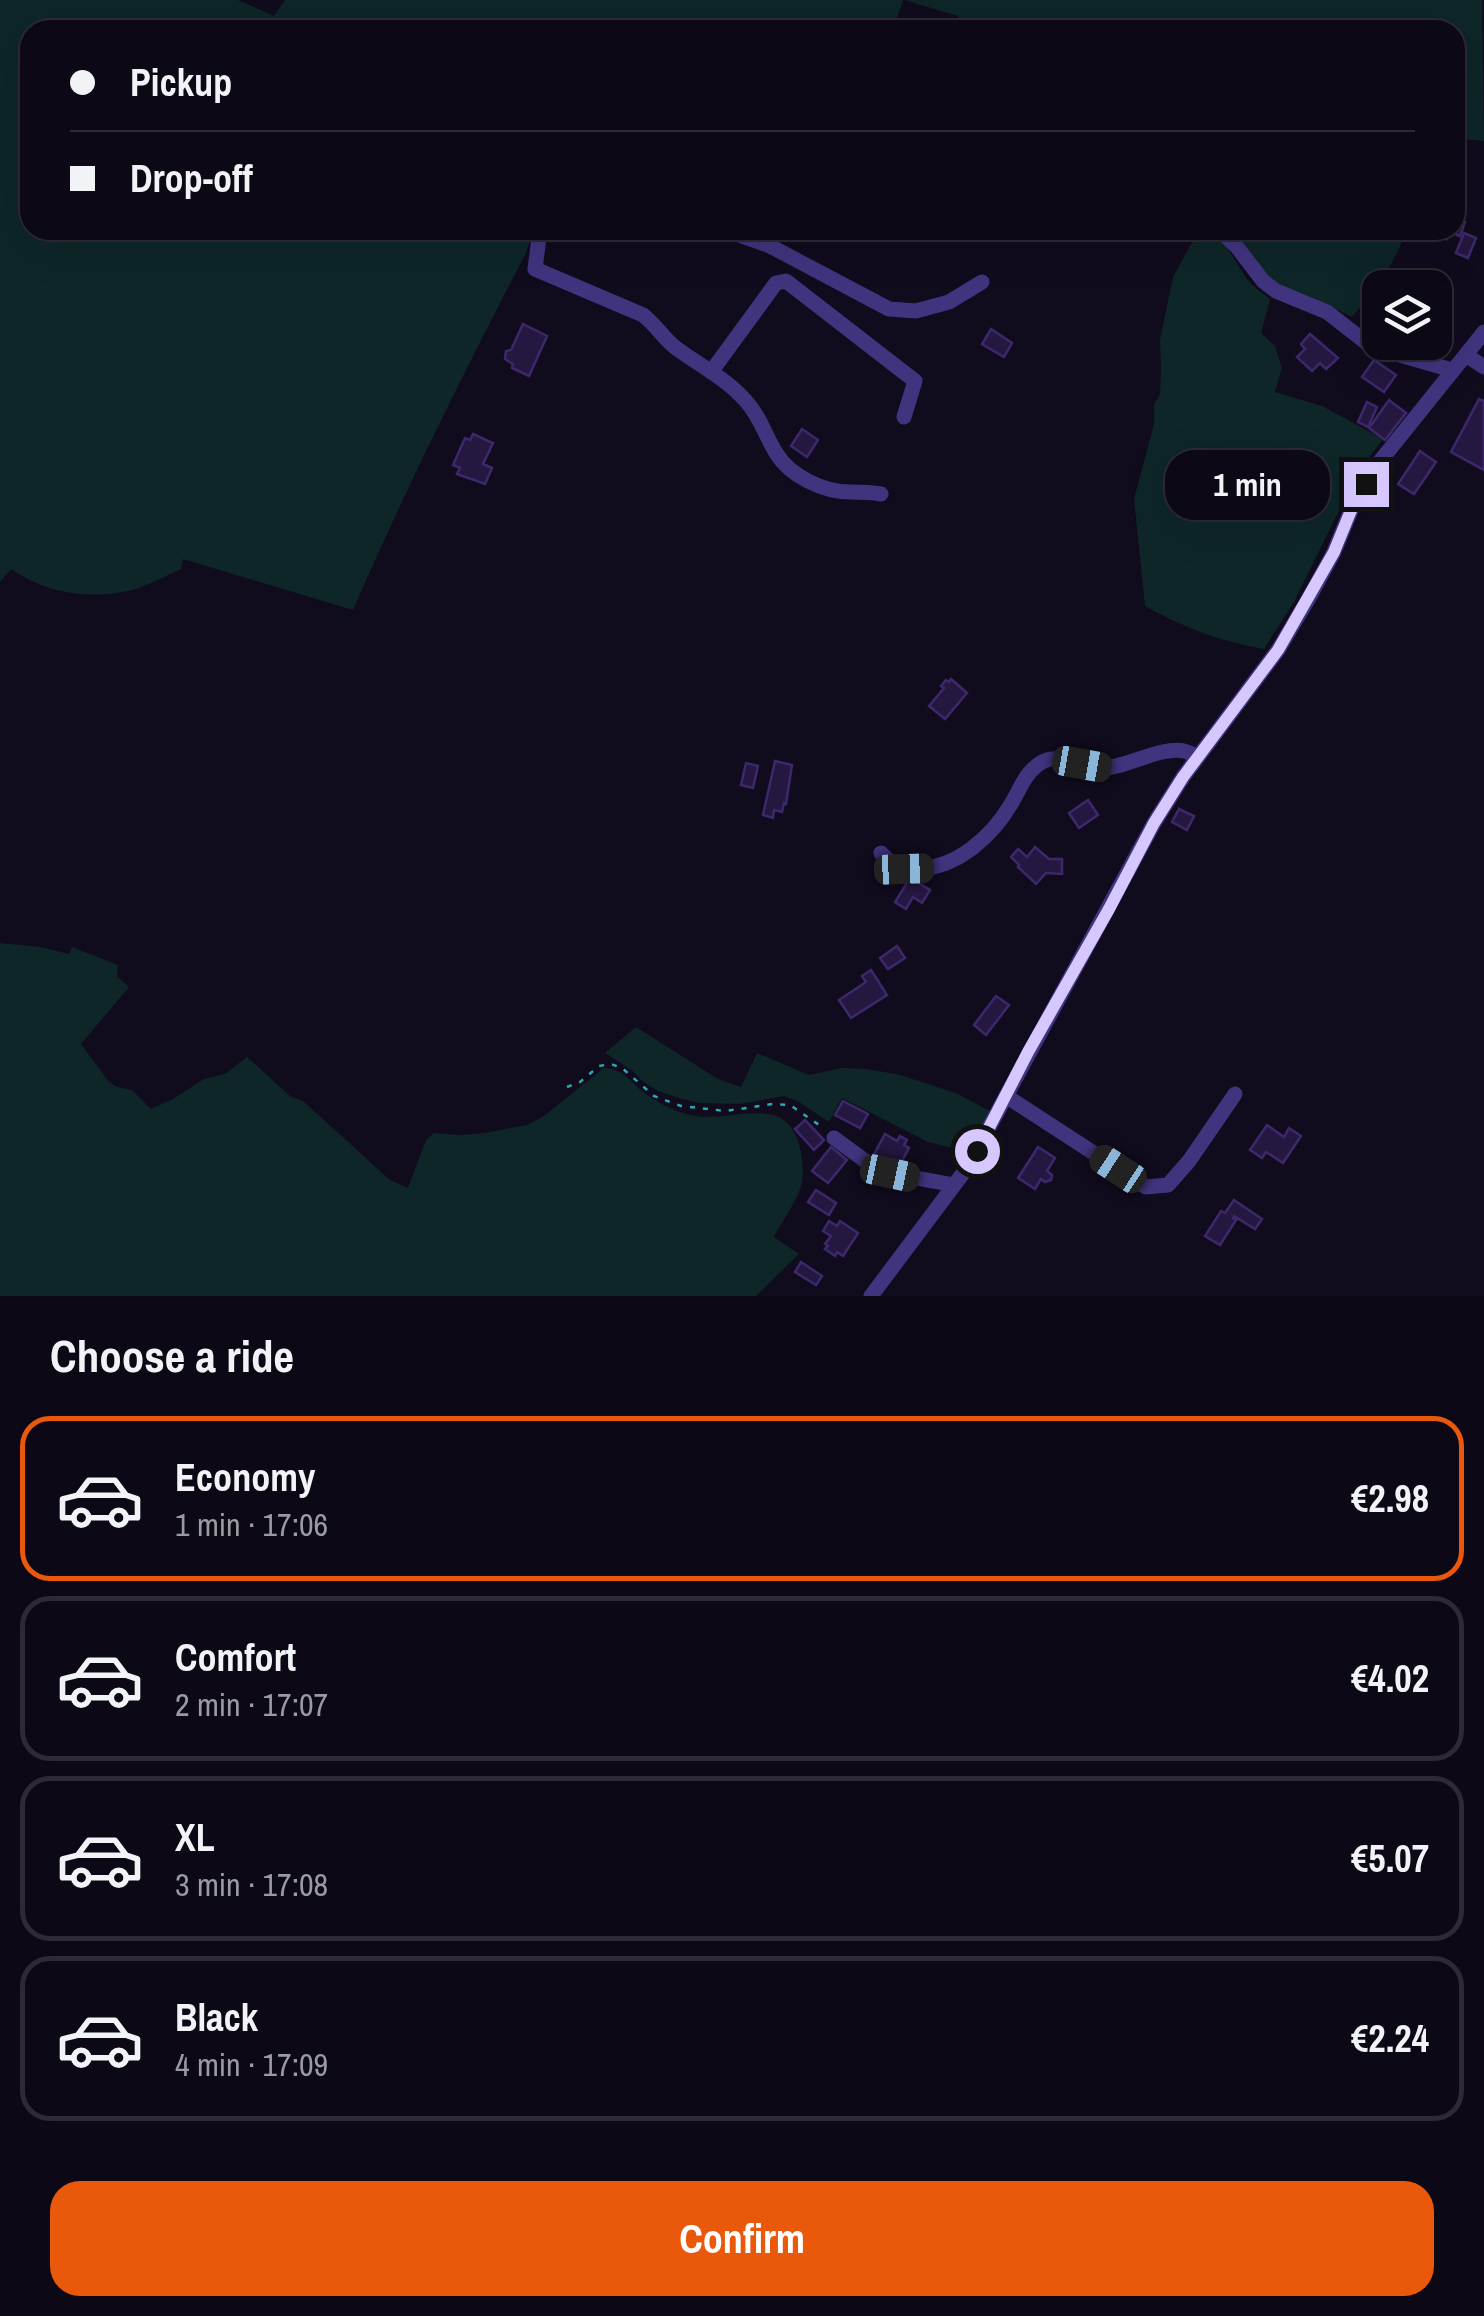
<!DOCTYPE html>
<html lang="en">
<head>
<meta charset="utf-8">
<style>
  :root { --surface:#0d0816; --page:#1b1623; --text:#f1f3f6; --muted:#9a9aa1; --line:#2d2935; --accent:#ea580c }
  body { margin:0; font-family:"Archivo Narrow",sans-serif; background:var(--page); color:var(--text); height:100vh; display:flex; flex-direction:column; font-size:38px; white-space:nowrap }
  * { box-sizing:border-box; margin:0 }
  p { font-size:32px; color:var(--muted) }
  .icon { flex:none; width:55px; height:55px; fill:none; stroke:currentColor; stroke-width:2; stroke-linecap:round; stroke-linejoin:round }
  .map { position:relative; height:1296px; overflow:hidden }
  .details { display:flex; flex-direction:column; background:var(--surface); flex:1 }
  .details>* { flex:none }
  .guide { position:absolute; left:20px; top:20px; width:1445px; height:220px; border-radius:30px; box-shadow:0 10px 40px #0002,0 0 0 2px var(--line); display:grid; align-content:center; height:220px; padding:0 50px; background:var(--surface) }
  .buttons { position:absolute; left:1362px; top:270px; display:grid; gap:20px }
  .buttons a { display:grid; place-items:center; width:90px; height:90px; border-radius:20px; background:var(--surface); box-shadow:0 10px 40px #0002,0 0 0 2px var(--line); font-size:50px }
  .end { position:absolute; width:45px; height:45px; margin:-22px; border:12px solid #d6c8ff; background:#111; box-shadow:0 0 0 5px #111 }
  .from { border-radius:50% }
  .bubble { position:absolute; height:70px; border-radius:30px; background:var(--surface); box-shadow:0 10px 40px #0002,0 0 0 2px var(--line); font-size:32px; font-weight:700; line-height:70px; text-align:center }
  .car { position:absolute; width:30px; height:60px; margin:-30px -15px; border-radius:12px; box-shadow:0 0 8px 2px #0007; background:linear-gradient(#222 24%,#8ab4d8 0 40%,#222 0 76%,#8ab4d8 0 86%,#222 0) }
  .guide b { display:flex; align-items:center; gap:35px; height:95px; font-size:38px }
  .guide b+b { border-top:2px solid var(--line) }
  .guide i { width:25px; height:25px; background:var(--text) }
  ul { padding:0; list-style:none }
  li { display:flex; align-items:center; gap:30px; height:165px; margin:0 20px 15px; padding:0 30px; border:5px solid var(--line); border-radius:30px }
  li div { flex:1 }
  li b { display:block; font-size:38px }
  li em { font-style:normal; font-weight:700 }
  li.current { border-color:var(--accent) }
  li>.icon { width:90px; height:90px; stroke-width:1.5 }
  h2 { padding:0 50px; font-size:45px; line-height:120px }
  .action { display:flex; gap:20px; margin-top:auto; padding:20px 50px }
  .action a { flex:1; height:115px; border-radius:30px; background:var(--accent); color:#fff; font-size:40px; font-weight:700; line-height:115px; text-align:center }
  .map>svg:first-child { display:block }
  .green { fill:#0e2628 }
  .building { fill:#241740; stroke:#3e286c; stroke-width:2.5 }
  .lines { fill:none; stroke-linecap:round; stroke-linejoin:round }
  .path { stroke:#29a9b2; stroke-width:2.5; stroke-dasharray:5 8; stroke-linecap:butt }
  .minor { stroke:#41347f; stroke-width:15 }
  .route { stroke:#d6c8ff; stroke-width:12 }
</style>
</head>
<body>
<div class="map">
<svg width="1484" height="1296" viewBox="0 0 1484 1296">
  <rect width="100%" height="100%" fill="#110b1e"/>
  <g class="green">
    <path d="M0,0H238L274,16L285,0H903L893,30H30V230H534L525,255C464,372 405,490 353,610L183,559L181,569C163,577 142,589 123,592C83,599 44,592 11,569L0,582Z"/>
    <polygon points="904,0 1482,0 1484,141 1463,139 1455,149 1455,30 954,30 958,16"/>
    <path d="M1199,230C1223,233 1232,257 1245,276C1252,286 1260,292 1270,299L1261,333L1275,346L1282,368L1275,392L1322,406L1383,439L1358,472L1294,602L1264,649C1217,640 1187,629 1145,606L1134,499L1154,424V405L1160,394L1161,371L1160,340L1173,277Z"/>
    <path d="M1227,230H1407C1392,268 1378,286 1352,317L1311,297L1276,286Z"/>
    <path d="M0,943L41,947L69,954L72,947L118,965L117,976L129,987L81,1044L109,1082L117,1087L132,1090L151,1109L173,1099L204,1079L225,1074L247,1057L290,1096L303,1101L390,1180L408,1188L426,1140L434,1133L459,1135L485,1133L527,1125L544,1116L604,1068C623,1069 629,1080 642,1091C653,1100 670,1109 683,1113C712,1123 739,1110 768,1114C798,1117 805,1156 802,1182C800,1197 781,1223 774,1237L799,1254L756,1296H0Z"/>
    <polygon points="636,1027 718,1079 741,1087 757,1053 809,1075 842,1068 865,1069 897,1074 956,1093 990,1111 970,1152 928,1142 842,1098 829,1122 799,1102 784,1096 740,1104 699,1103 679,1098 658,1091 642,1081 633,1071 605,1053"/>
  </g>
  <g class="building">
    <polygon points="1455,199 1461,201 1455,218 1465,222 1460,236 1450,232 1447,239 1435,235 1436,230 1455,230"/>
    <polygon points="1464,233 1476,238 1468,258 1456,253"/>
    <polygon points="523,324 547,336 529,376 512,368 513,364 505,359 506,351 511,350"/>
    <polygon points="991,329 1012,343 1004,357 982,344"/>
    <polygon points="1310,334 1338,358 1326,369 1320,363 1312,371 1297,357 1305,349 1301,344"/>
    <polygon points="1374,360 1396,375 1384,392 1362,377"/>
    <polygon points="1479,399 1484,401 1484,470 1451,452"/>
    <polygon points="1389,400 1406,413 1385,440 1369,428"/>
    <polygon points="1367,402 1377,407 1368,427 1358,422"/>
    <polygon points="802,429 818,440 807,457 791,446"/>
    <polygon points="473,434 493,443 483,464 492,468 485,484 457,474 460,468 453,465 465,438 470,440"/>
    <polygon points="1420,451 1436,462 1414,494 1398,484"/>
    <polygon points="951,679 967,693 945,719 929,706 944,688 941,686 946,680 949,682"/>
    <polygon points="775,761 792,765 786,804 784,803 782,812 774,810 773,818 763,815"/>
    <polygon points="746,763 758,766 753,788 741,785"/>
    <polygon points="1088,800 1098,815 1079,828 1069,813"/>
    <polygon points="1179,809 1194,816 1187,830 1172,822"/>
    <polygon points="1035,847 1049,859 1062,859 1062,874 1046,873 1036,884 1018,867 1019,865 1011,857 1018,849 1027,857"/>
    <polygon points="910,878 930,890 922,903 913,897 906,909 895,902"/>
    <polygon points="897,946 905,958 888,969 880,958"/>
    <polygon points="871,970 887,995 851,1018 839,1000 866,982 862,976"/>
    <polygon points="996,996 1009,1005 986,1035 974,1025"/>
    <polygon points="843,1101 868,1114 860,1128 835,1115"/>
    <polygon points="805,1120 824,1140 814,1150 795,1129"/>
    <polygon points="1267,1125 1284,1137 1289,1128 1301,1136 1283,1163 1266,1152 1262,1158 1250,1150"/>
    <polygon points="885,1134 897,1141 900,1136 907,1140 904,1145 909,1148 896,1172 872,1158"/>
    <polygon points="831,1147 847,1160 828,1183 812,1171"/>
    <polygon points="1038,1147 1055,1158 1047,1171 1052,1175 1051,1180 1045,1182 1041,1179 1035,1189 1018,1178"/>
    <polygon points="816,1190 836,1203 829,1215 808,1202"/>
    <polygon points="1234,1200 1262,1219 1255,1229 1234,1216 1233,1218 1236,1220 1220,1245 1205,1236 1221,1211 1225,1213"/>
    <polygon points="829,1221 837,1226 840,1221 858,1233 843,1256 837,1252 835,1256 825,1249 828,1246 825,1244 831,1236 823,1231"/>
    <polygon points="801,1262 822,1276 816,1285 795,1272"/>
  </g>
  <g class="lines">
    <polyline class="path" points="567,1087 580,1082 599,1066 611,1064 622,1068 654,1096 681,1106 726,1111 773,1104 790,1105 822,1127"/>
    <g class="minor">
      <path d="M540,230L535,269L643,315C656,325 664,339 676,348C699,365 725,378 745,400C760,416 765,435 776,453C790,476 823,492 850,492C860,492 870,492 881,494"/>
      <polyline points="725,230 770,246 889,309 916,311 949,302 982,282"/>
      <polyline points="1219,230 1237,247 1263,281 1276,291 1327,312 1372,347 1452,370"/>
      <polyline points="1466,355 1484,367"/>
      <polyline points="711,372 776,283 786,281 915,381 904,417"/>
      <path d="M881,853C893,867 904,869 922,868C958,867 993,835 1011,804C1021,788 1025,772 1042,762C1060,752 1083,768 1102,768C1127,768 1160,746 1184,751C1189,752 1193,755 1198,757"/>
      <polyline points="1006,1096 1146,1187 1168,1185 1189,1161 1235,1094"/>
      <polyline points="834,1138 879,1171 954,1185"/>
      <polyline points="871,1296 967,1168 1154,823 1183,777 1278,650 1309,598 1334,552 1354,503 1377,465 1484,332"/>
    </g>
  </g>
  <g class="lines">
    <polyline class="route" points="977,1151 1028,1052 1109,909 1154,823 1183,777 1278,650 1334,552 1354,503 1366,484"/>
  </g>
</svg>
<div class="buttons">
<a><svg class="icon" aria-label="layers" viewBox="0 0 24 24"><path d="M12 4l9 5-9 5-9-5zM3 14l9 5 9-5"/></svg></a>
</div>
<i class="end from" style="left:977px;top:1151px"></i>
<i class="end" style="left:1366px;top:484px"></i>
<div class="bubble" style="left:1165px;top:450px;width:165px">1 min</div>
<i class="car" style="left:1082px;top:764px;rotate:100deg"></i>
<i class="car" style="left:904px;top:869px;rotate:88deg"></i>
<i class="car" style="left:1118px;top:1169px;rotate:303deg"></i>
<i class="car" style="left:890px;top:1173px;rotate:102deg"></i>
<div class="guide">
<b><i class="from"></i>Pickup</b>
<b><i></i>Drop-off</b>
</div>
</div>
<section class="details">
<h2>Choose a ride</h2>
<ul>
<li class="current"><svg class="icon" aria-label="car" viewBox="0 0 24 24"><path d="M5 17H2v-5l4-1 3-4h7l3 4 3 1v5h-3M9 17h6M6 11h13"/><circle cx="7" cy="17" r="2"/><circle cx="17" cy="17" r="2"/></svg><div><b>Economy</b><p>1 min · 17:06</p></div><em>€2.98</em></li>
<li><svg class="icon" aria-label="car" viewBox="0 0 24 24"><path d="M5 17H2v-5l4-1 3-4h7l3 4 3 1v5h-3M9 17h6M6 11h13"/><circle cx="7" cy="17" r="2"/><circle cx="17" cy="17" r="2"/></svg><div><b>Comfort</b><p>2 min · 17:07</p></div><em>€4.02</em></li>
<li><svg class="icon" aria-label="car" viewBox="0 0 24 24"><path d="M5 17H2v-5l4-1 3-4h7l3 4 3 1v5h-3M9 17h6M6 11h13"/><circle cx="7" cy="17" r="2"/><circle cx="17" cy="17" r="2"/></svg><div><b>XL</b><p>3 min · 17:08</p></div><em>€5.07</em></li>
<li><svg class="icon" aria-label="car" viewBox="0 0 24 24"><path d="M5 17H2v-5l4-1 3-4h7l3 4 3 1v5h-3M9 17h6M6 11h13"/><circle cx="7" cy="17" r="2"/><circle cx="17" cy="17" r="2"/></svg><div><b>Black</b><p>4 min · 17:09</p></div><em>€2.24</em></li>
</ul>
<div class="action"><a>Confirm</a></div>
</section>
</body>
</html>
